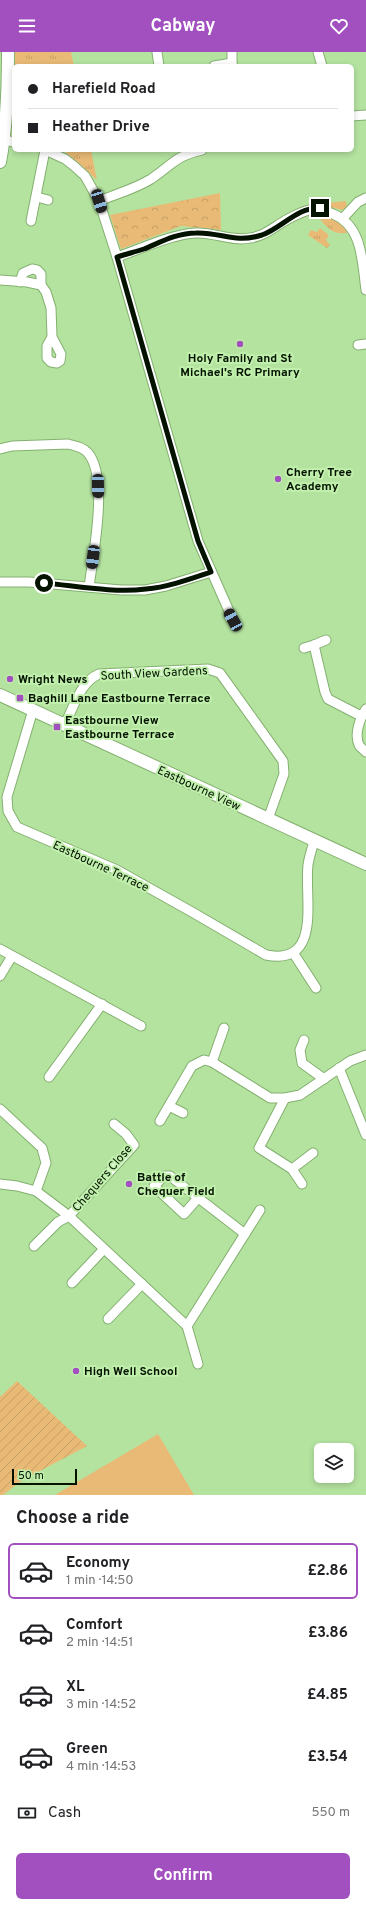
<!DOCTYPE html>
<html lang="en">
<head>
<meta charset="utf-8">
<style>
  :root { --surface:#fff; --page:#f6f6f6; --text:#202124; --muted:#757577; --line:#e0e0e0; --accent:#a250bf }
  body { margin:0; font-family:Overpass,sans-serif; background:var(--page); color:var(--text); height:100vh; display:flex; flex-direction:column; font-size:15px; white-space:nowrap }
  * { box-sizing:border-box; margin:0 }
  p { font-size:13px; color:var(--muted) }
  .icon { flex:none; width:22px; height:22px; fill:none; stroke:currentColor; stroke-width:2; stroke-linecap:round; stroke-linejoin:round }
  .map { position:relative; height:1443px; overflow:hidden }
  .drawer { display:flex; flex-direction:column; background:var(--surface); flex:1 }
  .drawer>* { flex:none }
  .top-card { position:absolute; left:12px; top:12px; width:342px; height:88px; border-radius:6px; box-shadow:0 2px 6px #0003; display:grid; align-content:center; height:88px; padding:0 16px; background:var(--surface) }
  .fabs { position:absolute; left:314px; top:1391px; display:grid; gap:8px }
  .fabs a { display:grid; place-items:center; width:40px; height:40px; border-radius:6px; background:var(--surface); box-shadow:0 2px 6px #0003; font-size:20px }
  .scale { position:absolute; left:12px; bottom:10px; width:65px; box-sizing:border-box; padding-left:4px; border:2px solid #041300; border-top:0; font-size:11px; line-height:14px; white-space:nowrap; color:#041300; -webkit-text-stroke:3px #c1f0ad; paint-order:stroke }
  .end { position:absolute; width:18px; height:18px; margin:-9px; border:5px solid #041300; background:#fff; box-shadow:0 0 0 2px #fff }
  .from { border-radius:50% }
  .car { position:absolute; width:12px; height:24px; margin:-12px -6px; border-radius:5px; box-shadow:0 0 3px 1px #0007; background:linear-gradient(#222 24%,#8ab4d8 0 40%,#222 0 76%,#8ab4d8 0 86%,#222 0) }
  .top-card b { display:flex; align-items:center; gap:14px; height:38px; font-size:15px }
  .top-card b+b { border-top:1px solid var(--line) }
  .top-card i { width:10px; height:10px; background:var(--text) }
  ul { padding:0; list-style:none }
  li { display:flex; align-items:center; gap:12px; height:56px; margin:0 8px 6px; padding:0 8px; border:2px solid transparent; border-radius:6px }
  li div { flex:1 }
  li b { display:block; font-size:15px }
  li em { font-style:normal; font-weight:700 }
  li.current { border-color:var(--accent) }
  li>.icon { width:36px; height:36px; stroke-width:1.5 }
  h2 { padding:0 16px; font-size:18px; line-height:48px }
  .pay { display:flex; align-items:center; gap:10px; height:44px; padding:0 16px; font-size:15px }
  .pay p { margin-inline-start:auto }
  .button { display:flex; gap:8px; margin-top:auto; padding:8px 16px }
  .button a { flex:1; height:46px; border-radius:6px; background:var(--accent); color:#fff; font-size:16px; font-weight:700; line-height:46px; text-align:center }
  header { display:flex; justify-content:space-between; align-items:center; height:52px; padding:0 16px; background:var(--accent); color:#fff; font-size:18px; font-weight:700 }
  .map>svg:first-child { display:block }
  .grass { fill:url(#grass-tufts) }
  .park { fill:url(#park-crowns) }
  .garden { fill:url(#garden-furrows) }
  .pitch { fill:#e9ba76 }
  .lines { fill:none; stroke-linecap:round; stroke-linejoin:round }
  .minor-casing { stroke:#84b070; stroke-width:11 }
  .tertiary-casing { stroke:#84b070; stroke-width:14 }
  .minor { stroke:#fff; stroke-width:9 }
  .tertiary { stroke:#fff; stroke-width:12 }
  .route { stroke:#041300; stroke-width:5 }
  .poi-dot { fill:#a250bf; stroke:#c1f0ad; stroke-width:1.5 }
  .labels { text-anchor:middle; stroke-width:4; stroke-linejoin:round; paint-order:stroke }
  .poi-label { font-size:12px; font-weight:bold; fill:#041300; stroke:#c1f0ad; text-anchor:start }
  .street-label { font-size:12px; fill:#041300; stroke:#c1f0ad }
</style>
</head>
<body>
<header><svg class="icon" aria-label="menu" viewBox="0 0 24 24"><path d="M4 6h16M4 12h16M4 18h16"/></svg>Cabway<svg class="icon" aria-label="heart" viewBox="0 0 24 24"><path d="M12 20l-8-8c-3-5 5-10 8-4 3-6 11-1 8 4z"/></svg></header>
<div class="map">
<svg width="366" height="1443" viewBox="0 0 366 1443">
  <defs>
    <pattern id="grass-tufts" width="24" height="20" patternUnits="userSpaceOnUse"><rect width="24" height="20" fill="#e9ba76"/><path d="M3 7l-1-3M5 7V3M7 7l1-3M15 17l-1-3M17 17v-4M19 17l1-3" fill="none" stroke="#c69f64"/></pattern>
    <pattern id="park-crowns" width="20" height="18" patternUnits="userSpaceOnUse"><rect width="20" height="18" fill="#e9ba76"/><path d="M2 6a3 3 0 1 1 6 0M12 15a3 3 0 1 1 6 0" fill="none" stroke="#c69f64"/></pattern>
    <pattern id="garden-furrows" width="10" height="10" patternUnits="userSpaceOnUse"><rect width="10" height="10" fill="#e9ba76"/><path d="M-1 1l2-2M0 10L10 0M9 11l2-2" fill="none" stroke="#c69f64"/></pattern>
  </defs>
  <rect width="100%" height="100%" fill="#b4e3a0"/>
  <g class="grass">
    <polygon points="15,0 71,0 74,14 15,14"/>
    <polygon points="63,98 91,98 97,128"/>
    <polygon points="346,149 347,155 342,158 326,154 326,151"/>
    <path d="M316,160L338,167L349,180C333,185 323,173 316,160Z"/>
    <polygon points="320,176 329,183 326,188 330,193 327,196 308,183 311,178 317,180"/>
  </g>
  <polygon class="park" points="220,141 221,178 181,174 121,197 110,163"/>
  <polygon class="garden" points="17,1329 87,1394 21,1429 3,1443 0,1443 0,1345"/>
  <polygon class="pitch" points="158,1382 194,1443 55,1443"/>
  <g class="lines">
    <g class="minor-casing">
      <g id="minor">
        <polyline points="157,0 159,14"/>
        <polyline points="232,0 232,14"/>
        <polyline points="318,0 322,14"/>
        <polyline points="214,14 232,11"/>
        <polyline points="352,64 366,63"/>
        <polyline points="4,88 14,90"/>
        <polyline points="45,98 65,107 74,114 85,124 99,149 117,205 198,489 233,568"/>
        <polyline points="37,145 48,148"/>
        <path d="M99,149C116,142 135,137 151,127C172,113 175,104 202,98"/>
        <polyline points="343,166 358,150 366,146"/>
        <polyline points="31,169 45,98"/>
        <path d="M117,205C141,197 172,182 196,181C214,180 232,190 250,186C265,184 275,174 288,167C305,158 315,153 333,162C363,174 362,210 366,238"/>
        <polyline points="0,228 27,230 41,233 46,240 51,256 52,285 61,302 60,309 57,311 51,310 47,306 47,294 52,285"/>
        <polyline points="20,230 23,221 32,217 37,218 41,222 41,233"/>
        <polyline points="358,293 366,292"/>
        <path d="M0,397L12,394L68,392C75,394 83,395 88,401C109,426 93,503 89,535"/>
        <polyline points="0,530 29,530 121,538 145,538 166,534 211,520"/>
        <polyline points="326,588 314,593 325,640 328,647 361,664"/>
        <polyline points="304,596 314,593"/>
        <path d="M366,657C360,666 354,682 359,693C360,695 364,698 366,700"/>
        <path d="M33,658L7,745L8,759L17,775L117,818L192,860L266,903C323,914 304,846 308,813C309,805 312,797 314,789"/>
        <path d="M65,672C74,655 80,630 99,622L208,617L220,621L283,709L284,722L268,767"/>
        <polyline points="0,897 141,974"/>
        <polyline points="294,902 316,936"/>
        <polyline points="0,924 12,904"/>
        <polyline points="304,988 300,998 302,1011 324,1027"/>
        <polyline points="212,1010 224,976"/>
        <polyline points="339,1016 366,1083"/>
        <polyline points="49,1025 102,952"/>
        <polyline points="285,1046 259,1096 292,1117 313,1101"/>
        <polyline points="169,1054 183,1061"/>
        <polyline points="0,1057 42,1096 46,1111 36,1139"/>
        <polyline points="160,1069 192,1014 204,1008 212,1010 270,1046 285,1046 300,1043 350,1009 366,1003"/>
        <polyline points="292,1117 302,1132"/>
        <polyline points="0,1132 17,1134 36,1139 69,1164 187,1274 198,1312"/>
        <polyline points="198,1146 184,1162 154,1134 164,1124 170,1124 245,1182"/>
        <polyline points="34,1194 58,1170 69,1164 134,1093 126,1082 114,1072"/>
        <polyline points="72,1231 104,1197"/>
        <polyline points="108,1267 142,1232"/>
        <polyline points="187,1274 260,1158"/>
      </g>
    </g>
    <g class="tertiary-casing">
      <g id="tertiary">
        <path d="M0,110C7,74 8,37 8,0"/>
        <polyline points="0,643 366,812"/>
      </g>
    </g>
    <use href="#minor" class="minor"/>
    <use href="#tertiary" class="tertiary"/>
  </g>
  <g class="lines">
    <path class="route" d="M44,531C77,534 113,541 146,537C168,535 190,527 211,520L198,489L117,205C126,202 135,200 144,197C161,190 177,181 196,181C222,180 234,192 262,183C282,176 297,155 320,156"/>
  </g>
  <g class="poi-dot">
    <circle cx="240" cy="292" r="4"/>
    <circle cx="278" cy="427" r="4"/>
    <circle cx="10" cy="627" r="4"/>
    <rect x="16" y="642" width="8" height="8" rx="2"/>
    <rect x="53" y="671" width="8" height="8" rx="2"/>
    <circle cx="129" cy="1132" r="4"/>
    <circle cx="76" cy="1319" r="4"/>
  </g>
  <g class="labels">
    <g class="poi-label">
      <text x="240" y="310" text-anchor="middle">Holy Family and St<tspan x="240" dy="14">Michael's RC Primary</tspan></text>
      <text x="286" y="424">Cherry Tree<tspan x="286" dy="14">Academy</tspan></text>
      <text x="18" y="631">Wright News</text>
      <text x="28" y="650">Baghill Lane Eastbourne Terrace</text>
      <text x="65" y="672">Eastbourne View<tspan x="65" dy="14">Eastbourne Terrace</tspan></text>
      <text x="137" y="1129">Battle of<tspan x="137" dy="14">Chequer Field</tspan></text>
      <text x="84" y="1323">High Well School</text>
    </g>
    <g class="street-label">
      <text transform="translate(154 621) rotate(-3)" y="4">South View Gardens</text>
      <text transform="translate(199 736) rotate(25)" y="4">Eastbourne View</text>
      <text transform="translate(101 814) rotate(25)" y="4">Eastbourne Terrace</text>
      <text transform="translate(102 1126) rotate(-49)" y="4">Chequers Close</text>
    </g>
  </g>
</svg>
<div class="fabs">
<a><svg class="icon" aria-label="layers" viewBox="0 0 24 24"><path d="M12 4l9 5-9 5-9-5zM3 14l9 5 9-5"/></svg></a>
</div>
<div class="scale">50 m</div>
<i class="end from" style="left:44px;top:531px"></i>
<i class="end" style="left:320px;top:156px"></i>
<i class="car" style="left:99px;top:149px;rotate:163deg"></i>
<i class="car" style="left:98px;top:434px;rotate:179deg"></i>
<i class="car" style="left:93px;top:505px;rotate:187deg"></i>
<i class="car" style="left:233px;top:568px;rotate:331deg"></i>
<div class="top-card">
<b><i class="from"></i>Harefield Road</b>
<b><i></i>Heather Drive</b>
</div>
</div>
<section class="drawer">
<h2>Choose a ride</h2>
<ul>
<li class="current"><svg class="icon" aria-label="car" viewBox="0 0 24 24"><path d="M5 17H2v-5l4-1 3-4h7l3 4 3 1v5h-3M9 17h6M6 11h13"/><circle cx="7" cy="17" r="2"/><circle cx="17" cy="17" r="2"/></svg><div><b>Economy</b><p>1 min · 14:50</p></div><em>£2.86</em></li>
<li><svg class="icon" aria-label="car" viewBox="0 0 24 24"><path d="M5 17H2v-5l4-1 3-4h7l3 4 3 1v5h-3M9 17h6M6 11h13"/><circle cx="7" cy="17" r="2"/><circle cx="17" cy="17" r="2"/></svg><div><b>Comfort</b><p>2 min · 14:51</p></div><em>£3.86</em></li>
<li><svg class="icon" aria-label="car" viewBox="0 0 24 24"><path d="M5 17H2v-5l4-1 3-4h7l3 4 3 1v5h-3M9 17h6M6 11h13"/><circle cx="7" cy="17" r="2"/><circle cx="17" cy="17" r="2"/></svg><div><b>XL</b><p>3 min · 14:52</p></div><em>£4.85</em></li>
<li><svg class="icon" aria-label="car" viewBox="0 0 24 24"><path d="M5 17H2v-5l4-1 3-4h7l3 4 3 1v5h-3M9 17h6M6 11h13"/><circle cx="7" cy="17" r="2"/><circle cx="17" cy="17" r="2"/></svg><div><b>Green</b><p>4 min · 14:53</p></div><em>£3.54</em></li>
</ul>
<div class="pay"><svg class="icon" aria-label="cash" viewBox="0 0 24 24"><path d="M3 7h18v10H3z"/><circle cx="12" cy="12" r="2"/></svg>Cash<p>550 m</p></div>
<div class="button"><a>Confirm</a></div>
</section>
</body>
</html>
